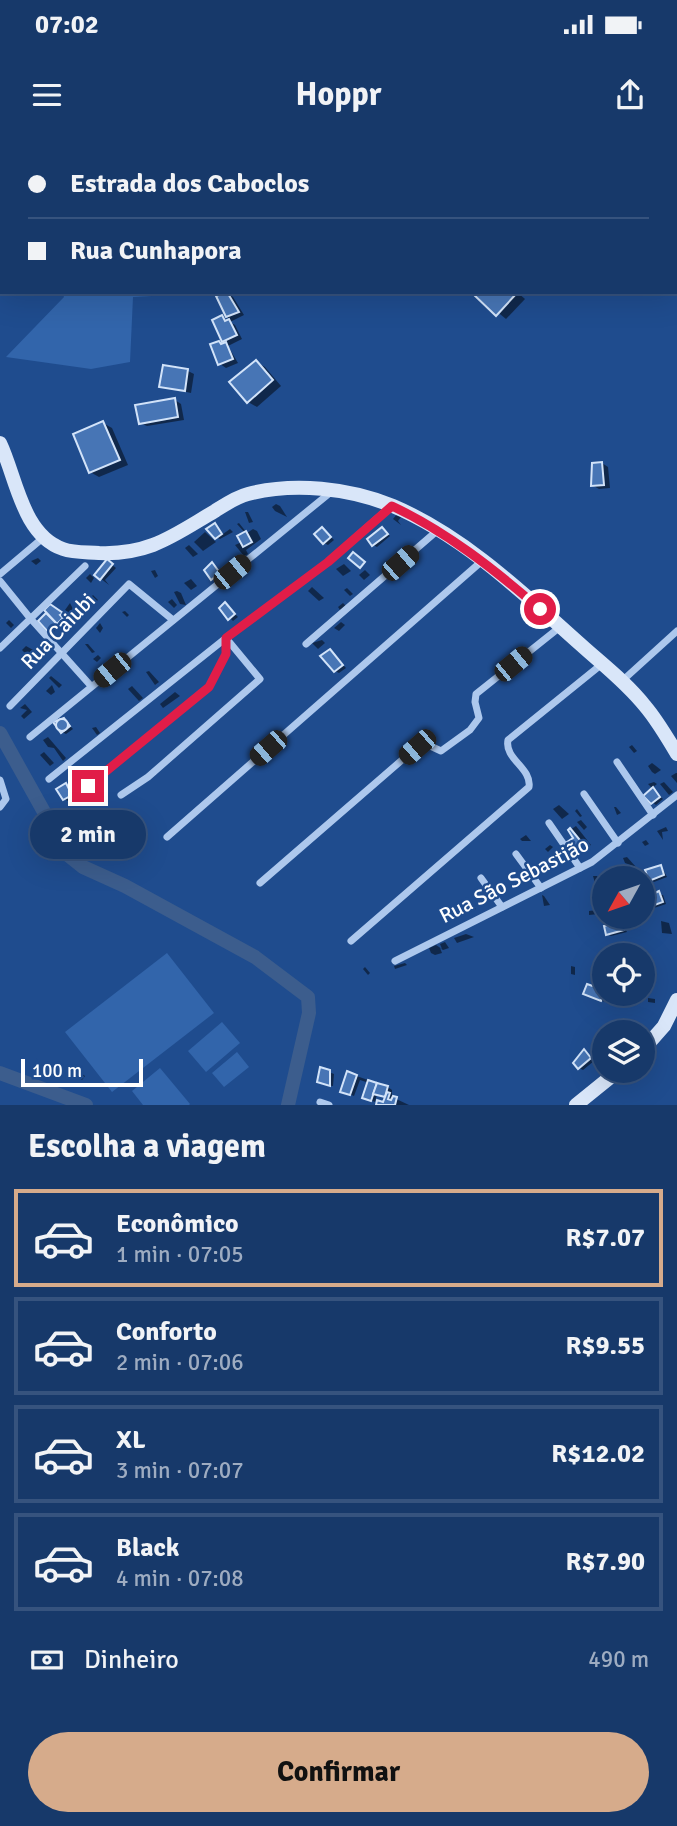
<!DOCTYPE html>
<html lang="pt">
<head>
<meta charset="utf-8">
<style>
  :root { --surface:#17396a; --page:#244472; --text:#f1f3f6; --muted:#9eacc1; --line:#36537e; --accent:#d6ab8b }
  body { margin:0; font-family:Signika,sans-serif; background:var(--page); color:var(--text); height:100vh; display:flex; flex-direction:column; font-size:26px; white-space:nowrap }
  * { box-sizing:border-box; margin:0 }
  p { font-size:23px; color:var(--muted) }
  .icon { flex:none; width:38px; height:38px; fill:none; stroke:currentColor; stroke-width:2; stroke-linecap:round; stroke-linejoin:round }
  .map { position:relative; height:965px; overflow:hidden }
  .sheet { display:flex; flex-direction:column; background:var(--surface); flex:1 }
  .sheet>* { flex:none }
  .top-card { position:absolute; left:0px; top:0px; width:677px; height:154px; box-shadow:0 7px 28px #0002,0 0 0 2px var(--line); display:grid; align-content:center; height:154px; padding:0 28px; background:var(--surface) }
  .needle { width:46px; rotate:230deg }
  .tools { position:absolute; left:592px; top:726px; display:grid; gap:14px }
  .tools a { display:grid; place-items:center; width:63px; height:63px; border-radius:50%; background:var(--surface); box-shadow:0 7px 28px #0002,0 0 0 2px var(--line); font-size:35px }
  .scale { position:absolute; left:21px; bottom:18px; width:122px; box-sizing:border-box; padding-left:7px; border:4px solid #fff; border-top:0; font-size:19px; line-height:24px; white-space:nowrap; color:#fff; -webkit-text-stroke:5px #1f4c8e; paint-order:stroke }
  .end { position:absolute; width:32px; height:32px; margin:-16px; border:9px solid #e11d48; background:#fff; box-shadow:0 0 0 4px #fff }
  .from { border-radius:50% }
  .bubble { position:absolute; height:49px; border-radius:24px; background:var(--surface); box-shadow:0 7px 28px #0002,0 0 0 2px var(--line); font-size:23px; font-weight:700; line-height:49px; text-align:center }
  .car { position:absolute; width:21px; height:42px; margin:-21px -10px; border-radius:9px; box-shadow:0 0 5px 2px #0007; background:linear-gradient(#222 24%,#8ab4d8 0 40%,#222 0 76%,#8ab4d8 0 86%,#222 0) }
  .top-card b { display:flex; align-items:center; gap:24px; height:66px; font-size:26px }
  .top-card b+b { border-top:2px solid var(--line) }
  .top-card i { width:18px; height:18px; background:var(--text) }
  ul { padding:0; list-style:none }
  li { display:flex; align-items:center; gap:21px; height:98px; margin:0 14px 10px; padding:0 14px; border:4px solid var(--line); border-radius:0px }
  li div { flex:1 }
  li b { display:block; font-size:26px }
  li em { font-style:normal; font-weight:700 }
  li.on { border-color:var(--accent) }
  li>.icon { width:63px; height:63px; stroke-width:1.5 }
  h2 { padding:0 28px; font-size:32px; line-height:84px }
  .pay { display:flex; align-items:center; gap:18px; height:77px; padding:0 28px; font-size:26px }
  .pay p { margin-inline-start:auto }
  .action { display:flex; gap:14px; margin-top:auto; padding:14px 28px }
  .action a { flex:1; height:80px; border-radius:42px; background:var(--accent); color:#111; font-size:28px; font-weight:700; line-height:80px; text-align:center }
  .status { display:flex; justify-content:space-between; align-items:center; height:49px; padding:0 35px; background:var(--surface); direction:ltr }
  .status svg { height:19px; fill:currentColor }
  header { display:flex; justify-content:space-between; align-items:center; height:91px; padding:0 28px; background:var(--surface); font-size:32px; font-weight:700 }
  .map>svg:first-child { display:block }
  .green { fill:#3265ab }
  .shadow { fill:#0007 }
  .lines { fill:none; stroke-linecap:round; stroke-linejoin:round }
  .river { stroke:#3c5d8d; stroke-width:14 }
  .building { fill:#4775b5; stroke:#d2e3f9; stroke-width:2 }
  .street { stroke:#adc8ed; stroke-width:7 }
  .secondary { stroke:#d9e6f9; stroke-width:14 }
  .route { stroke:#e11d48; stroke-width:9 }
  .labels { text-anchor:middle; stroke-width:5; stroke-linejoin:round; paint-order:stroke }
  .street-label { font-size:21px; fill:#fff; stroke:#1f4c8e }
</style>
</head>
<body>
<div class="status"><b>07:02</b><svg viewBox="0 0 49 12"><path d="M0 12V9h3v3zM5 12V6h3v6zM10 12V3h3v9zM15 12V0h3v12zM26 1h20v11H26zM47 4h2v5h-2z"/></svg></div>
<header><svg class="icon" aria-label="menu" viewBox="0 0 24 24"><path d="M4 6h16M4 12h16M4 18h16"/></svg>Hoppr<svg class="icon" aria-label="share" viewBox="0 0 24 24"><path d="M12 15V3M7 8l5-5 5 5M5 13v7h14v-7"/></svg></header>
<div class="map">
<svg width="677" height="965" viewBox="0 0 677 965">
  <rect width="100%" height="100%" fill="#1f4c8e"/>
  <g class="green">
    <polygon points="62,152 226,152 133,157 130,222 91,229 6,217 64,157"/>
    <polygon points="167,813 214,873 112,952 65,892"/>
    <polygon points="222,882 240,903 206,932 188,911"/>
    <polygon points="237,912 249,927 224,947 212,933"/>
    <polygon points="160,928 190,964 189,965 143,965 132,951"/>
  </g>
  <g class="shadow">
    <polygon points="0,88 2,89 0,119"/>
    <polygon points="473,152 517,152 525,159 506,179"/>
    <polygon points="226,153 233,157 244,175 230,182 235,185 242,199 228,206 238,223 226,228 220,224 219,203 228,203 224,201 222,177 230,182 218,157"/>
    <polygon points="256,222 265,227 281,246 257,267 248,262"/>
    <polygon points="188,231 194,234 191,253 161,246"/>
    <polygon points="175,260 181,264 184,280 147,286 140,283"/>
    <polygon points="103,283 112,288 128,325 99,337 90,332"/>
    <polygon points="602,323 608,327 610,348 599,349 592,345 591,331"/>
    <polygon points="276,364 280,366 287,377 275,371 272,367"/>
    <polygon points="245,372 248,372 253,382 249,383"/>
    <polygon points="397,374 401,377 398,381 401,385 393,379"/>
    <polygon points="239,383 247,393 253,389 257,391 261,399 246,410 248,414 244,416 235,405 242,402 246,394 237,384"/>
    <polygon points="215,385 223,394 230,389 233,392 220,399 216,397"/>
    <polygon points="323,389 334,400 328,405 324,403"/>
    <polygon points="382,389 390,396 377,407 373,405"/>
    <polygon points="205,392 216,402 203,411 194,402"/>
    <polygon points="189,405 198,414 193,417 185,408"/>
    <polygon points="38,418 41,421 36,425 31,421"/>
    <polygon points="111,424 116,428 105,440 109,445 96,435"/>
    <polygon points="212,424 223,436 216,441 212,439"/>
    <polygon points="344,424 351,431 343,436 336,429"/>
    <polygon points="155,430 158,436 155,438 151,431"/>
    <polygon points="365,430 370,435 364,440 359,435"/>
    <polygon points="90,434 94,438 91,443 86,438"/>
    <polygon points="191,439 197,446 191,450 184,443"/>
    <polygon points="312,447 324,458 319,461 308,451"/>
    <polygon points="347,448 353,454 350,456 344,450"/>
    <polygon points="177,451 181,453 186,465 180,464 174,452"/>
    <polygon points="93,455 98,460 93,464 89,459"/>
    <polygon points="172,459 177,465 174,468 168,462"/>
    <polygon points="70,463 73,469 69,473 65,470"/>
    <polygon points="343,463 346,466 340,470 338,467"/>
    <polygon points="225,464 238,477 233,481 230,478"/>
    <polygon points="51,466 66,476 61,482 67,490 60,483 53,493 40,481"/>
    <polygon points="125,471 129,475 127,477 122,472"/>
    <polygon points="9,480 14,485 11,488 6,483"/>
    <polygon points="341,482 345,485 339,491 334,488"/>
    <polygon points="100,483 103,488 100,493 96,488"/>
    <polygon points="322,500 325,503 318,509 312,503"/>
    <polygon points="85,504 88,504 95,512 92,513"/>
    <polygon points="26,506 35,511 30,517 36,525 22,510"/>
    <polygon points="330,511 346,528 339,533 335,531"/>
    <polygon points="98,515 101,518 97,522 93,519"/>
    <polygon points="149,531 159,542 155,545 146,532"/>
    <polygon points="51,536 62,545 59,548 49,538"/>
    <polygon points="52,545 55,552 51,555 46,551"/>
    <polygon points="132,546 143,558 139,561 128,549"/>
    <polygon points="175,552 180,556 163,568 160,564"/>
    <polygon points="25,564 32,572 24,579 21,576 27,570 20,568"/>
    <polygon points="64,580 73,589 66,594 62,592"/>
    <polygon points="96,587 100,593 97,595 92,588"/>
    <polygon points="48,597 66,618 63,621 54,608 48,607 43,600"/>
    <polygon points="632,605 637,611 634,613 629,607"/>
    <polygon points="44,612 54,623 50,626 40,615"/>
    <polygon points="652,623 656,626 661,630 655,634 652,632 648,626"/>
    <polygon points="676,633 677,633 677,643 671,636"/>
    <polygon points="654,642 657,644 652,648 648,644"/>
    <polygon points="664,642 673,652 669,655 660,644"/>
    <polygon points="66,645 75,657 68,661 64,659"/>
    <polygon points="653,650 663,659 656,665 652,662"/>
    <polygon points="559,665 569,674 562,679 553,669"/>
    <polygon points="614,667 616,667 621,673 617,675"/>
    <polygon points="577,669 582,676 580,677 575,671"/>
    <polygon points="581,680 587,687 584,690 577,682"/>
    <polygon points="576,686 591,705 579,712 576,710 576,698 570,690"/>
    <polygon points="666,687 668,691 662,692 663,700 657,691"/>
    <polygon points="526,695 531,701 522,701 520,699"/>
    <polygon points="646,700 649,704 645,706 642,702"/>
    <polygon points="550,705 553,707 548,712 545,709"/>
    <polygon points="561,711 564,711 569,719 566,719"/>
    <polygon points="627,717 636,727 625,723 623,718"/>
    <polygon points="661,726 667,737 654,742 650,739"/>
    <polygon points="593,736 597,736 601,741 595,743"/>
    <polygon points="649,753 663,755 666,764 654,768 650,766"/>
    <polygon points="542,755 544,756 550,765 544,766"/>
    <polygon points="474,766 476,769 466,774 465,772"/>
    <polygon points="597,770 599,774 589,775 589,771"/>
    <polygon points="661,781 669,783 672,794 662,793"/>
    <polygon points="622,783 627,792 611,796 607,794"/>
    <polygon points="466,794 474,797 457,803 454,798"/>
    <polygon points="445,802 449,808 443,810 440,808 442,813 435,815 431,813 429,808 436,805 442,809 440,804"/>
    <polygon points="599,814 604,816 604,825 596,822"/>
    <polygon points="405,823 407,825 395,829 394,826"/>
    <polygon points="571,826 575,827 575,835 571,834"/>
    <polygon points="365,827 370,833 368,835 363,829"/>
    <polygon points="588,846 608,854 605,862 589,856"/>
    <polygon points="648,858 655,859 655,863 648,862"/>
    <polygon points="584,911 594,921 583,930 579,928 583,917 580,914"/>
    <polygon points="72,930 82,934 85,936 82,940"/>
    <polygon points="329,932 334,934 333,946 322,944"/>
    <polygon points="348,933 388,947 392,950 392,957 409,965 377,965 384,964 387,957 377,954 375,962 368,959 369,943 360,940 354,956 346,953"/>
  </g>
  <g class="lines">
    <g class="river">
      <polyline points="0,593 68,715 83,727 125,746 255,817 308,857 309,873 288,965"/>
      <polyline points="0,933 86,965"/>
    </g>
  </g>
  <g class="building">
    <polygon points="227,152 239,172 226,177 216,156"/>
    <polygon points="471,152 516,152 517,153 496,176"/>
    <polygon points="222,175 225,181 229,179 237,195 222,202 212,180"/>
    <polygon points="219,201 221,204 226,202 233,219 218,225 210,204"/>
    <polygon points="256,220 273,240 247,263 229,242"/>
    <polygon points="163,225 188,229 185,251 159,247"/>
    <polygon points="175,258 178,277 139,284 135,265"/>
    <polygon points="103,281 120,320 89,333 73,294"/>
    <polygon points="602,322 604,345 591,346 592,323"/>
    <polygon points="215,383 222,394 215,399 206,389"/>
    <polygon points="322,387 331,397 323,404 314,394"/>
    <polygon points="382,387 388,394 372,406 367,399"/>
    <polygon points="246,391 252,402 243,407 237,396"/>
    <polygon points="353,412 365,422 360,428 348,418"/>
    <polygon points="107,419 113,424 100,440 94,435"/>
    <polygon points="212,422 220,433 211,440 204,430"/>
    <polygon points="225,462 235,474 228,480 219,468"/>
    <polygon points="50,464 63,473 60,475 63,478 57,484 44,470"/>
    <polygon points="46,473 57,484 48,492 38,481"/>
    <polygon points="330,509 343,525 334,532 320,516"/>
    <polygon points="64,578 70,586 61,593 53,582"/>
    <circle cx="62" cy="585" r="6"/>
    <polygon points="66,643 72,655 63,660 56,649"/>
    <polygon points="653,647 660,657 651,664 643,656"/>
    <polygon points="570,688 584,705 574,712 567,702 573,698 568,690"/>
    <polygon points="661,725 664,735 649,741 645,730"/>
    <polygon points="649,751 651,755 659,751 663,762 649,767 644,753"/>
    <polygon points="622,781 624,790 606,795 604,786"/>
    <polygon points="587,844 604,850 601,861 583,854"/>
    <polygon points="584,909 591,918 578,929 573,923"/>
    <polygon points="320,927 330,930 330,946 317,942"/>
    <polygon points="347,931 357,935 350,955 340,952"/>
    <polygon points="368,940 377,943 371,961 362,958"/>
    <polygon points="377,943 388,946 385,957 373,954"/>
    <polygon points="387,952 390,953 388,959 391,960 393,956 397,957 395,965 376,965 377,960 383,962"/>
  </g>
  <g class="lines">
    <g class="street">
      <polyline points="0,434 44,397"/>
      <polyline points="0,441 30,478 91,546"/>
      <polyline points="306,504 438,390"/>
      <polyline points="0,508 85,426"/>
      <polyline points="622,541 677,491"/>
      <polyline points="10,566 129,444 173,480"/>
      <polyline points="30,597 331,352"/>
      <polyline points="617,622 653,675"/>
      <polyline points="49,639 226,498 328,422 391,366"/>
      <polyline points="0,640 6,659 0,667"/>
      <polyline points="88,646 209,547 226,514 226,498"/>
      <polyline points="584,654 618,703"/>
      <polyline points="121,655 148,637 260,539 226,498"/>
      <polyline points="549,683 580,728"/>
      <polyline points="167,697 482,421"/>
      <polyline points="516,714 541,748"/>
      <polyline points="481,738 502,767"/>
      <polyline points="260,743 417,607 426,604 441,611 470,590 479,578 475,562 476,554 560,487"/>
      <path d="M351,801L529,647C532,628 504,619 508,600L602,524"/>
      <polyline points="395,821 592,722 677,655"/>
      <polyline points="320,962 329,965"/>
    </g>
    <g class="secondary">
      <path d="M0,303C16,336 22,395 63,409C74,413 87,412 99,413C150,415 174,395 215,371C226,364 236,357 248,354C294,342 349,348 393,366C464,396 524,454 580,504C602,524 626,542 645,566C657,580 667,597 677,614"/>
      <polyline points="642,911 664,886 677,860"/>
      <polyline points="576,965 618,931"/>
    </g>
  </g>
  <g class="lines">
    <path class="route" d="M88,646L209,547L226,514V498L328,422L392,366C447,392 494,429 540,469"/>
  </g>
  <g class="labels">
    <g class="street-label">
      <text transform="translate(58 491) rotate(-46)" y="7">Rua Caiubi</text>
      <text transform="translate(514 740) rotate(-27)" y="7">Rua São Sebastião</text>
    </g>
  </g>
</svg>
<div class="tools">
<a><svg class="needle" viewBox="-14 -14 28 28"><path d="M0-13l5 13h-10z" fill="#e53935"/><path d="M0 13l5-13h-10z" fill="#9eacc1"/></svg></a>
<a><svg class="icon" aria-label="locate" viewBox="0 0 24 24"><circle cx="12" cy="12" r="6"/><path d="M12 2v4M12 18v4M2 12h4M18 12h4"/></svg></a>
<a><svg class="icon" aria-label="layers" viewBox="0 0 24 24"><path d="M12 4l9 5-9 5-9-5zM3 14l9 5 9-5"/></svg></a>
</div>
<div class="scale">100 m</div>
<i class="end from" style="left:540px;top:469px"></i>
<i class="end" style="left:88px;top:646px"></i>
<div class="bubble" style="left:30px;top:670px;width:116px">2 min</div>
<i class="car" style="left:400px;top:423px;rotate:49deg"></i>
<i class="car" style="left:232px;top:432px;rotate:51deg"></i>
<i class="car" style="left:513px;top:524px;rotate:51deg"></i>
<i class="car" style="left:112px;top:530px;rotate:231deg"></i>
<i class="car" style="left:417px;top:607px;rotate:229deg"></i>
<i class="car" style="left:268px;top:608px;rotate:229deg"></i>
<div class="top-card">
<b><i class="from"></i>Estrada dos Caboclos</b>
<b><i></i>Rua Cunhapora</b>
</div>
</div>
<section class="sheet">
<h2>Escolha a viagem</h2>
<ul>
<li class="on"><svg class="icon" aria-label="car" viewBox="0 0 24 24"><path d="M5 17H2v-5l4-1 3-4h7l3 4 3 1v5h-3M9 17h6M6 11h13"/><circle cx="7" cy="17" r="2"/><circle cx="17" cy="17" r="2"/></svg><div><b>Econômico</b><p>1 min · 07:05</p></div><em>R$7.07</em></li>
<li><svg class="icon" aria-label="car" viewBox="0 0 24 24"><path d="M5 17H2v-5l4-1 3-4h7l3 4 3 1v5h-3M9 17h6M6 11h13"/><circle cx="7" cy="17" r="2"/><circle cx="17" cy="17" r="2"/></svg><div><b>Conforto</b><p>2 min · 07:06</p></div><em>R$9.55</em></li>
<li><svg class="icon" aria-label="car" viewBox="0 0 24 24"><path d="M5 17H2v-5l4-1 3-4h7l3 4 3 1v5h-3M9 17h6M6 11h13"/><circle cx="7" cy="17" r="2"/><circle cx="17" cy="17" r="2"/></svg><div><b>XL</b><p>3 min · 07:07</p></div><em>R$12.02</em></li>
<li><svg class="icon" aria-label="car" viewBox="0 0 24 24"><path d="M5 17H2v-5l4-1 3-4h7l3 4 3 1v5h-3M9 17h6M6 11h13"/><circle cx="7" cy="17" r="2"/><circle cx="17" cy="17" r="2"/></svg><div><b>Black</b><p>4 min · 07:08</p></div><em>R$7.90</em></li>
</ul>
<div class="pay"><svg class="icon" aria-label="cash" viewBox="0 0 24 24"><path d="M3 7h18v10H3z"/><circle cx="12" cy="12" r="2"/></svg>Dinheiro<p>490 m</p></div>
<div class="action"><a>Confirmar</a></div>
</section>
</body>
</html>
